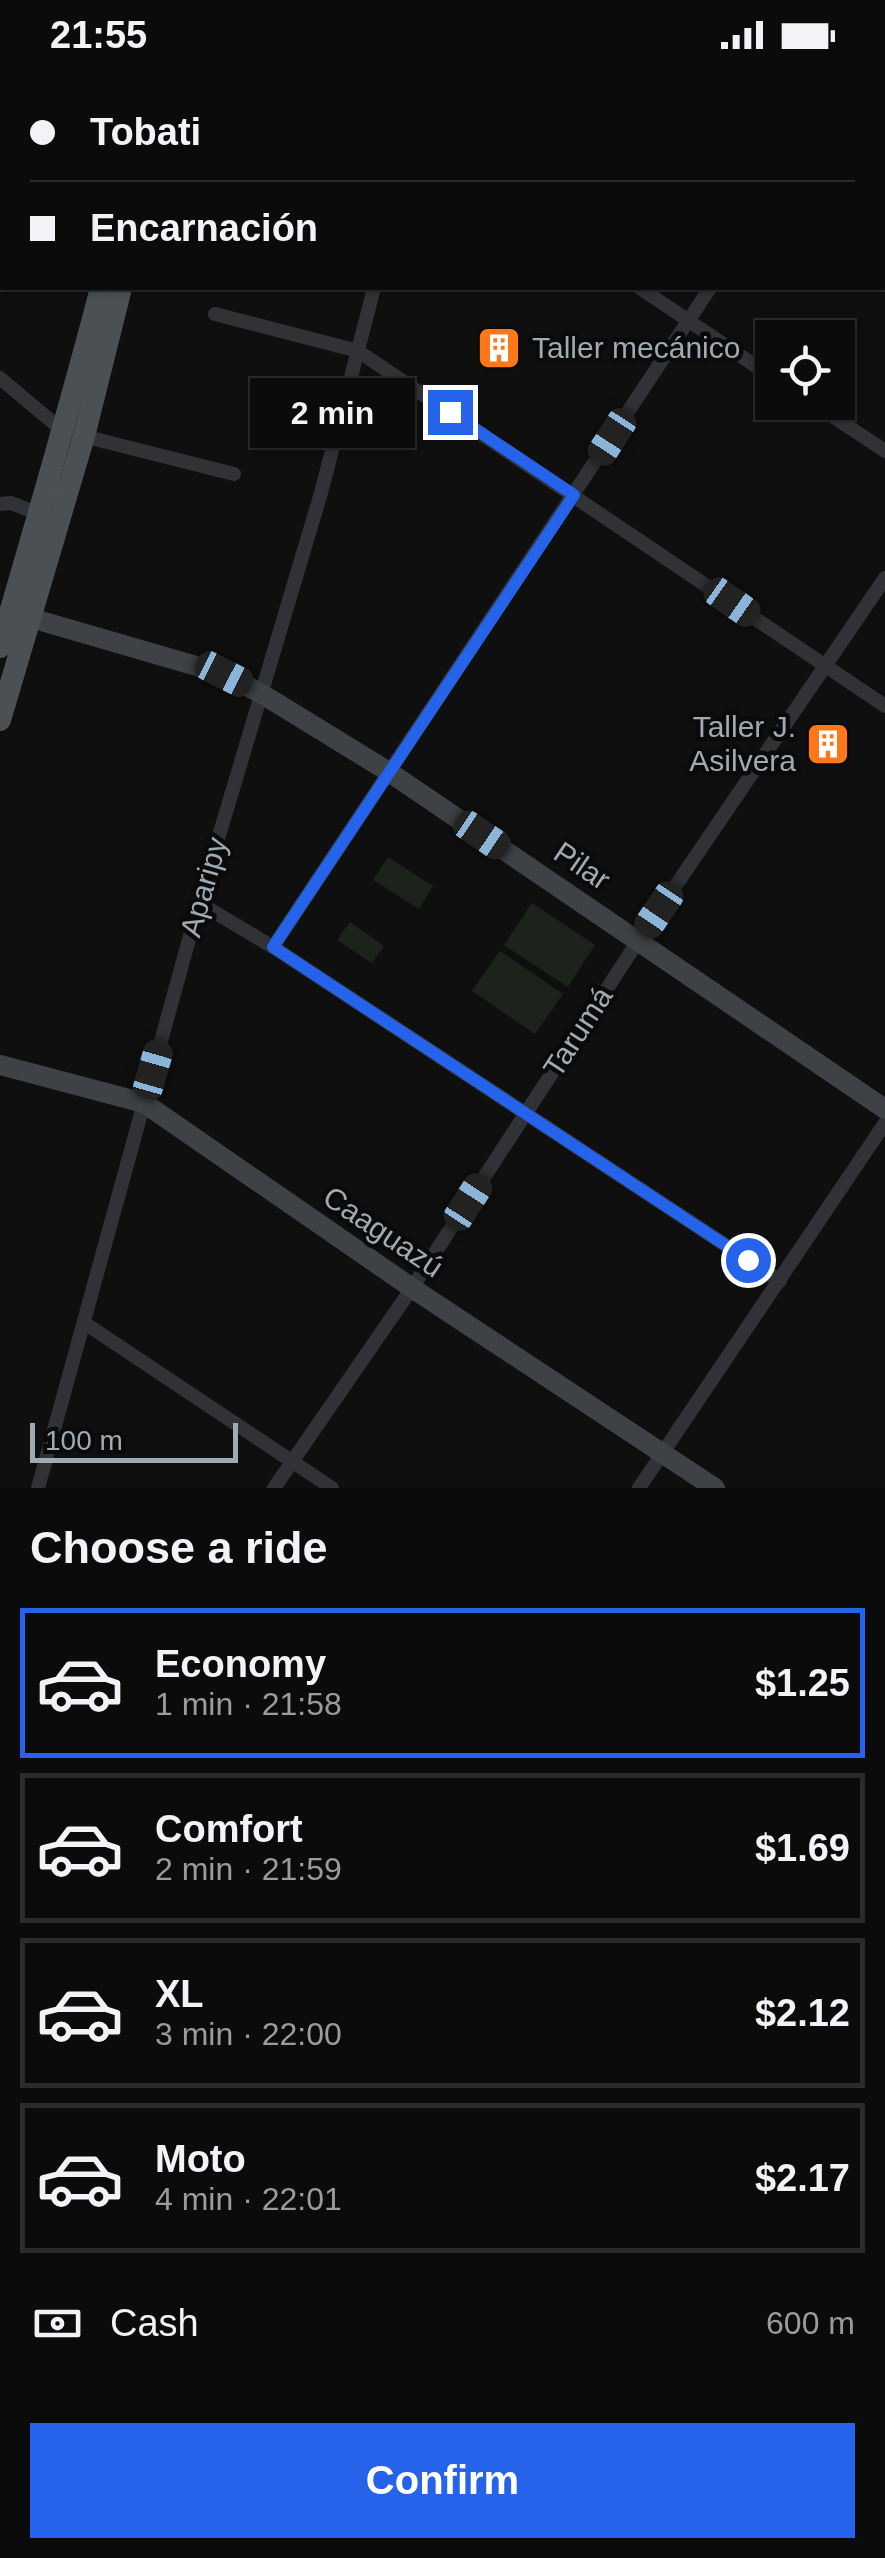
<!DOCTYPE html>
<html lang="en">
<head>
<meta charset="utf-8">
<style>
  :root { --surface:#0b0b0c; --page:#141415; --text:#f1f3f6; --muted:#9a9b9d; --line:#2b2b2d; --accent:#2563eb }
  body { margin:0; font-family:Arial,sans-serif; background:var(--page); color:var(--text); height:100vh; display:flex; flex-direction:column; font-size:38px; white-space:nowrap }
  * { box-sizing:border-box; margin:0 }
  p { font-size:32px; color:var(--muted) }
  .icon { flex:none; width:55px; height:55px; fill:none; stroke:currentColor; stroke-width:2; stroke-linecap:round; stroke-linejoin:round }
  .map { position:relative; height:1418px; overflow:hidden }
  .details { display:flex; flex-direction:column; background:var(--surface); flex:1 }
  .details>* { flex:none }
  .guide { position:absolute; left:0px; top:0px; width:885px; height:220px; box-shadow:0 2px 8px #0004,0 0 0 2px var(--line); display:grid; align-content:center; height:220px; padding:0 30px; background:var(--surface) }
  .fabs { position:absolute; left:755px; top:250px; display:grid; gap:20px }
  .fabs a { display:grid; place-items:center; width:100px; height:100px; border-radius:0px; background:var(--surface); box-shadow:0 2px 8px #0004,0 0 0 2px var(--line); font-size:50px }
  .scale { position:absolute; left:30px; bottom:25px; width:208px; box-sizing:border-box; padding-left:10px; border:5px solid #9faab2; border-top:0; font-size:28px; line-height:35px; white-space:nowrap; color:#9faab2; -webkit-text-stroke:8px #0a0a0b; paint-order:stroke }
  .end { position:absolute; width:45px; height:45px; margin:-22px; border:12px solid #2563eb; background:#fff; box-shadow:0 0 0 5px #fff }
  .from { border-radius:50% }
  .bubble { position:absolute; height:70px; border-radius:0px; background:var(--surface); box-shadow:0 2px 8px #0004,0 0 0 2px var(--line); font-size:32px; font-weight:600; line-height:70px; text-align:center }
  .car { position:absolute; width:30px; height:60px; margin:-30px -15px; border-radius:12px; box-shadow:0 0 8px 2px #0007; background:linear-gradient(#222 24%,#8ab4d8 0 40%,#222 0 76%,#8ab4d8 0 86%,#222 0) }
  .guide b { display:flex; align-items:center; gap:35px; height:95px; font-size:38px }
  .guide b+b { border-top:2px solid var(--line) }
  .guide i { width:25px; height:25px; background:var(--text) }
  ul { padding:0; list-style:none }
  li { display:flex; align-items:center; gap:30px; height:150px; margin:0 20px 15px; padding:0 10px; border:5px solid var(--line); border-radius:0px }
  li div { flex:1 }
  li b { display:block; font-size:38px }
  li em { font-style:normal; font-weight:600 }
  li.on { border-color:var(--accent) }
  li>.icon { width:90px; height:90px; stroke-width:1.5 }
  h2 { padding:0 30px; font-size:45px; line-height:120px }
  .pay { display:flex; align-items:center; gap:25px; height:110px; padding:0 30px; font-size:38px }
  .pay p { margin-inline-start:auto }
  .button { display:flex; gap:20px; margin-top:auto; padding:20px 30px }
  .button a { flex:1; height:115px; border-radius:0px; background:var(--accent); color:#fff; font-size:40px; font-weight:600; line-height:115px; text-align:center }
  .status { display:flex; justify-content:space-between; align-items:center; height:70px; padding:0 50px; background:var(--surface); direction:ltr }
  .status svg { height:28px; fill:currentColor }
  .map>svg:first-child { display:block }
  .green { fill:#1c231b }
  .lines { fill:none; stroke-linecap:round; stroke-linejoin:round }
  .street { stroke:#303236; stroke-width:14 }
  .secondary { stroke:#3e4246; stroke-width:20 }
  .primary { stroke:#4b5055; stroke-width:22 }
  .route { stroke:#2563eb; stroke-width:12 }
  .labels { text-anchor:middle; stroke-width:9; stroke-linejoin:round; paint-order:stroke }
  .poi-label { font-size:30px; fill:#9faab2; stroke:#0a0a0b; text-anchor:start }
  .street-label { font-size:30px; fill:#9faab2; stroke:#0a0a0b }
</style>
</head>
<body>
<div class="status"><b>21:55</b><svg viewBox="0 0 49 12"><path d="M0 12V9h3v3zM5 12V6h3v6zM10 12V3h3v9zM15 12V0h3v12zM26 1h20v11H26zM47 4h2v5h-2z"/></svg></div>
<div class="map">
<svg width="885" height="1418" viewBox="0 0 885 1418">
  <rect width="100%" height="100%" fill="#0f0f10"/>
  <g class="green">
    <polygon points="388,787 433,816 419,839 373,810"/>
    <polygon points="532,833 595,875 568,917 504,875"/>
    <polygon points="350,852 384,876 372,893 337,870"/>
    <polygon points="500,881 563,924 535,964 472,921"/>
  </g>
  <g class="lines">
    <g class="street">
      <polyline points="13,0 15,2"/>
      <polyline points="681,0 685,2"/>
      <polyline points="426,2 427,0"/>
      <polyline points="854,2 855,0"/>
      <polyline points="882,136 885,138"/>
      <polyline points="640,218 772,307"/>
      <polyline points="215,244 358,281 885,636"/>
      <polyline points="0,308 63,361 234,404"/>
      <polyline points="811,332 885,381"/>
      <polyline points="0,434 11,433 37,443"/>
      <polyline points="199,833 273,877 780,1211"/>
      <polyline points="273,877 710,218"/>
      <polyline points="86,1254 332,1418"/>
      <polyline points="38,1418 199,833 321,423 374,218"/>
      <polyline points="274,1418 412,1218 638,871 885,508"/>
      <polyline points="639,1418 885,1053"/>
    </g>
    <g class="secondary">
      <polyline points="17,544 224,604 262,624 389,702 885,1039"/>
      <polyline points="0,995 144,1033 412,1218 715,1418"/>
    </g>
    <g class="primary">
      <polyline points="156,2 156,0"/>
      <polyline points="177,2 178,0"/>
      <path d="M0,577C35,457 70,338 101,218"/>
      <polyline points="0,650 84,366 121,218"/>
    </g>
  </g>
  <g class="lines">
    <polyline class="route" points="450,342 574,425 273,877 748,1190"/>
  </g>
  <defs>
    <g id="building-square" transform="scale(2.25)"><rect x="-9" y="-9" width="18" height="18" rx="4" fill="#fe7819" stroke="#0a0a0b"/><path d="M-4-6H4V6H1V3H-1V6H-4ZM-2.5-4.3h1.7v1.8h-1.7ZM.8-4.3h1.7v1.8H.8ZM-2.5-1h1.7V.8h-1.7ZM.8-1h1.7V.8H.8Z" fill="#fff"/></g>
  </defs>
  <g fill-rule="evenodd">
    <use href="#building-square" x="499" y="278"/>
    <use href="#building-square" x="828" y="674"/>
  </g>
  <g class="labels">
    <g class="poi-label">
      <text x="532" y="288">Taller mecánico</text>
      <text x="796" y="667" text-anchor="end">Taller J.<tspan x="796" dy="34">Asilvera</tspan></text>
    </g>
    <g class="street-label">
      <text transform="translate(582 796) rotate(34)" y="10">Pilar</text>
      <text transform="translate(204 817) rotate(-74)" y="10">Aparipy</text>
      <text transform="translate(578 962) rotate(-57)" y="10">Tarumá</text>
      <text transform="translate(383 1162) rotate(34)" y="10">Caaguazú</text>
    </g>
  </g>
</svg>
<div class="fabs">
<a><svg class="icon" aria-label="locate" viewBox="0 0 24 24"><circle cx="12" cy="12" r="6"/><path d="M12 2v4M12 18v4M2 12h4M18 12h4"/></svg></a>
</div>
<div class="scale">100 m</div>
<i class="end from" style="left:748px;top:1190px"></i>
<i class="end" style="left:450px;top:342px"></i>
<div class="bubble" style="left:250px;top:308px;width:165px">2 min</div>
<i class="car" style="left:612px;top:367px;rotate:213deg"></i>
<i class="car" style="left:732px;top:532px;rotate:125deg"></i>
<i class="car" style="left:224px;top:604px;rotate:117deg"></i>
<i class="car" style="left:482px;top:765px;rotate:124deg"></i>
<i class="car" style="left:659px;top:840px;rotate:214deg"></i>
<i class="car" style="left:153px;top:1000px;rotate:16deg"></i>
<i class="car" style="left:468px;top:1132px;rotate:33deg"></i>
<div class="guide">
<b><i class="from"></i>Tobati</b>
<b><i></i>Encarnación</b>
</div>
</div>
<section class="details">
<h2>Choose a ride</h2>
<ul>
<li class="on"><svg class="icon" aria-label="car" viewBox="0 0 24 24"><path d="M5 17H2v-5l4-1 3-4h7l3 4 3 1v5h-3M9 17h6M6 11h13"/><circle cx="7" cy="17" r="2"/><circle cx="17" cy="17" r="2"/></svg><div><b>Economy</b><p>1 min · 21:58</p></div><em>$1.25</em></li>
<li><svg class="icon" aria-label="car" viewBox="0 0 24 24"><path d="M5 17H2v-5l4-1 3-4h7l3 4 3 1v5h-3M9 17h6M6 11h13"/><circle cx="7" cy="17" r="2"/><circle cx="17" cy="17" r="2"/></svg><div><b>Comfort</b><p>2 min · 21:59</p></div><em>$1.69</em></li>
<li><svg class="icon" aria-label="car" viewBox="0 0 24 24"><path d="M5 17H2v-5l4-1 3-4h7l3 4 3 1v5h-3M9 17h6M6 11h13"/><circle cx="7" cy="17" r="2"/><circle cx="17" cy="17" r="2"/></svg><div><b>XL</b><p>3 min · 22:00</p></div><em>$2.12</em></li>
<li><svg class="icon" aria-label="car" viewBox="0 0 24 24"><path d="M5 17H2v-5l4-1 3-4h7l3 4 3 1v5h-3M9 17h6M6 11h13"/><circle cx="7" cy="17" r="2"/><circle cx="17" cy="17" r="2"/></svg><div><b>Moto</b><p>4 min · 22:01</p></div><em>$2.17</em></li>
</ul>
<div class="pay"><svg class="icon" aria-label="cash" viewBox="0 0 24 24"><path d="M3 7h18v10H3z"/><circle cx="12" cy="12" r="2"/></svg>Cash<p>600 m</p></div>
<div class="button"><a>Confirm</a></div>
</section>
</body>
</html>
